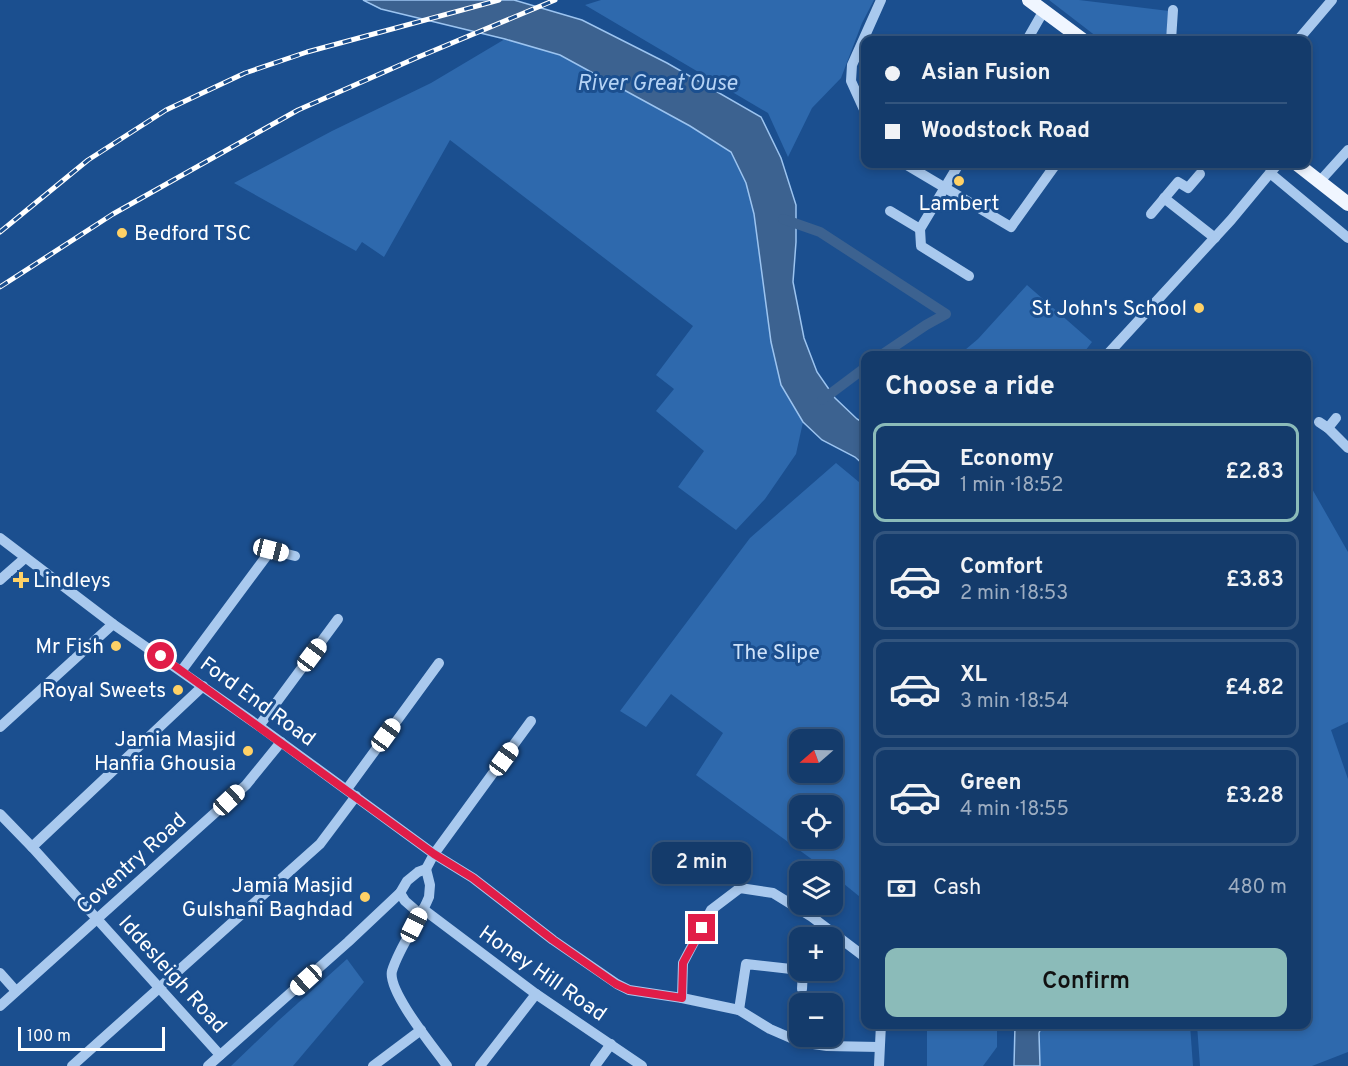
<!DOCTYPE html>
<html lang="en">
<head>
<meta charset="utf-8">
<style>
  :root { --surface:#143b6b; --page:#214673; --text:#f1f3f6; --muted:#9dadc1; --line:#33557e; --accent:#8bbbb9 }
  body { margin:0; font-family:Overpass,sans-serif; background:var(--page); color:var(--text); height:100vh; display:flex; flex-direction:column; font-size:22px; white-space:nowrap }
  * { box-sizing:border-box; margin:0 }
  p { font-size:20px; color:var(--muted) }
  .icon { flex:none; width:33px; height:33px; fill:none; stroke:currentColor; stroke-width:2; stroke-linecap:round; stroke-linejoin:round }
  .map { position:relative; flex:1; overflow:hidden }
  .drawer { position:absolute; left:861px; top:351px; width:450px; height:678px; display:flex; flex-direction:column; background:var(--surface); border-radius:12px; box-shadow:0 3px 9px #0003,0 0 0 2px var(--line) }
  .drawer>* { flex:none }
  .hud { position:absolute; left:861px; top:36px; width:450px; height:132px; border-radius:12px; box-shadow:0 3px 9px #0003,0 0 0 2px var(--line); display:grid; align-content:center; height:132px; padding:0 24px; background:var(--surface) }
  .needle { width:39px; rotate:250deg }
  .tools { position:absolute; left:789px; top:729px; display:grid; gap:12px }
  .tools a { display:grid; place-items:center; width:54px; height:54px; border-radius:12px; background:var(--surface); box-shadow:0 3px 9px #0003,0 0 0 2px var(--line); font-size:30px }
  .scale { position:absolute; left:18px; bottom:15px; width:147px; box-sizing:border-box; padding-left:6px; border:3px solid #fff; border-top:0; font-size:16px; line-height:21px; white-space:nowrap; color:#fff; -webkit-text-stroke:4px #1b4f8f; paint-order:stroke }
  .end { position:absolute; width:27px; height:27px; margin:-14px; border:8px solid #e11d48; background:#fff; box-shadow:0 0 0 3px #fff }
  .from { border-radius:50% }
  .bubble { position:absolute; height:42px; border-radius:12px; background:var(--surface); box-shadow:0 3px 9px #0003,0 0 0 2px var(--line); font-size:20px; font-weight:600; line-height:42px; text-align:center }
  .car { position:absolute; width:18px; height:36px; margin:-18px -9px; border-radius:8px; box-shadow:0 0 4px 2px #0007; background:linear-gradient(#fff 24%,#345 0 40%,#fff 0 76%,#345 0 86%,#fff 0) }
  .hud b { display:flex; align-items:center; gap:21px; height:57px; font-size:22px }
  .hud b+b { border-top:2px solid var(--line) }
  .hud i { width:15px; height:15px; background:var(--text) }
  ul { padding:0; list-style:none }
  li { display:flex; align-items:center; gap:18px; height:99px; margin:0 12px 9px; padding:0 12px; border:3px solid var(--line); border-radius:12px }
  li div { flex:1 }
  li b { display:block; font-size:22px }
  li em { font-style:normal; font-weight:600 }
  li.on { border-color:var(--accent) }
  li>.icon { width:54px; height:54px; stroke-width:1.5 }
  h2 { padding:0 24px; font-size:27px; line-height:72px }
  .pay { display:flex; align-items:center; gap:15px; height:66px; padding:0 24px; font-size:22px }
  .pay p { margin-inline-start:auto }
  .cta { display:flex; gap:12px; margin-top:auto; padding:12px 24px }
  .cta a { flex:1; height:69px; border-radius:12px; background:var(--accent); color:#111; font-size:24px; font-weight:600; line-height:69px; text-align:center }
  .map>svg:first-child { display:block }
  .green { fill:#2e69ad; fill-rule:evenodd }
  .water { fill:#3c6290; stroke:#9cc4f0; stroke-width:1.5 }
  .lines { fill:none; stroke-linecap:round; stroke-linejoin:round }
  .canal { stroke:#3c6290; stroke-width:10 }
  .minor { stroke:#a9c9ee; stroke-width:10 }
  .major { stroke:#f0f6ff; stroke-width:14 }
  .rail-casing { stroke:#fff; stroke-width:5 }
  .rail { stroke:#1b4f8f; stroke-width:3; stroke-dasharray:9; stroke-linecap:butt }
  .route { stroke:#e11d48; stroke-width:8 }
  .poi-dot { fill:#ffd166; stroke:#1b4f8f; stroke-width:2 }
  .labels { text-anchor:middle; stroke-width:6; stroke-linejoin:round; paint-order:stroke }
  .poi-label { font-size:21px; fill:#fff; stroke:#1b4f8f; text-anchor:end }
  .park-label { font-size:21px; fill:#cfe3fa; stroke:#1b4f8f }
  .street-label { font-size:21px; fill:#fff; stroke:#1b4f8f }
  .water-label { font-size:22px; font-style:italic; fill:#b5d3f5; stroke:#1b4f8f }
</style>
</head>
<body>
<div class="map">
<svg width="1348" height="1066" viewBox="0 0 1348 1066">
  <rect width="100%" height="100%" fill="#1b4f8f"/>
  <g class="green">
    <polygon points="601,0 874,0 862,23 841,78 812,108 788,157 768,113 585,5"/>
    <polygon points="1049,0 1079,0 1169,11 1166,40 1101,40"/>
    <polygon points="505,39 560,55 690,126 732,152 746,183 754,214 771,342 781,385 803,422 796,454 765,499 736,530 678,487 704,451 656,411 674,389 656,375 693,326 450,140 384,257 362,242 356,251 234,183 332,131 431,83"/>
    <polygon points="1027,285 1092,342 1082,355 959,355 978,339"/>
    <path d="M836,463L865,487V901L833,875L832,872L828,871L696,775L723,733L671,694L646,727L620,711L750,538ZM800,740H832V772H800ZM800,806H832V838H800Z"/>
    <polygon points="1307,480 1348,552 1348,722 1331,730 1348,779 1348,1052 1312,1066 1200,1066 1197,1025 1306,1024"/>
    <polygon points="347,959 364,982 293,1066 231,1066 278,1021"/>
    <polygon points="927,1025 997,1025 997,1047 983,1066 927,1066"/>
    <polygon points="1042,1025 1190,1025 1193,1066 1040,1066 1039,1033"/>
  </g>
  <g class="water">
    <polygon points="363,0 514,0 582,20 667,63 761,117 781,158 796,205 796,242 793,282 804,338 817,372 835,398 857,419 865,424 865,466 855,457 822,440 803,422 781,385 771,342 754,214 746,183 731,152 690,126 560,55 505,39 381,9"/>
    <polygon points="1015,1025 1042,1025 1039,1033 1040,1066 1014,1066"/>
  </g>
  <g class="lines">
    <g class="canal">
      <polyline points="783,219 820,232 946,314 926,325 880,356"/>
      <polyline points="822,400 866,367"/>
    </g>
    <g class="minor">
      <polyline points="1027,40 1043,12"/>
      <polyline points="1171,40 1173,10"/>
      <polyline points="1298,40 1332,0"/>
      <polyline points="866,114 851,81 852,65 881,0"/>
      <polyline points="905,164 1011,227 1056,164"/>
      <polyline points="959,164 920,229 921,246 969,276"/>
      <polyline points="1278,164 1270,173 1348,238"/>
      <polyline points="1320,181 1348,150"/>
      <polyline points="1164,198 1215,238"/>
      <polyline points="890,211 920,229"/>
      <polyline points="1151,214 1178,182 1188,188 1200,174"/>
      <polyline points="1106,356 1231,220 1270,173"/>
      <polyline points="1319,422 1328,428 1348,448"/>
      <polyline points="1328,428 1336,418"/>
      <polyline points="0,538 113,624 259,726 434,854 426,869"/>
      <polyline points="0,580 25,558"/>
      <polyline points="182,670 271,550 295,556"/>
      <polyline points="531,721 434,854 473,878 553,940 617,984 629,990 682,998 739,1010 770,1029 800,1042 827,1046 879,1047"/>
      <polyline points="259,726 338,619"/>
      <polyline points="0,727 113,624"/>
      <polyline points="347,789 439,663"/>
      <polyline points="0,814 32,847 220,1055"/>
      <polyline points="32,847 203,686"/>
      <polyline points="714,850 736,867 740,888"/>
      <path d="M426,869L430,885L429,897C419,922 400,945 392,971C387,991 435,1049 447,1066"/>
      <polyline points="400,893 405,901 420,914"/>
      <polyline points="423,909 536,994 642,1066"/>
      <polyline points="0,973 16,991"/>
      <polyline points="802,989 803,970"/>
      <polyline points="682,998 683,963 711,910 740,888 773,893 812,917 866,958"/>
      <polyline points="0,1006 246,785 281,742"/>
      <polyline points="739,1010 746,964 800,970"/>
      <polyline points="72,1066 320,844 356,796"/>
      <polyline points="208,1066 348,942 400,893 407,881 418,872 426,869"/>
      <polyline points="373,1066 421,1030"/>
      <polyline points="480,1066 536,994"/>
      <polyline points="595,1066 611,1044"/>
      <polyline points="879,1066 881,1024"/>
    </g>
    <g class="major">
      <polyline points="1029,0 1083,40"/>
      <polyline points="1297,164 1348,204"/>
    </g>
    <g class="rail-casing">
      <g id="rail">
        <polyline points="0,232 88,160 166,110 245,73 307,52 499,0"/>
        <polyline points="0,287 113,214 298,110 416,58 555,0"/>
      </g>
    </g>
    <use href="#rail" class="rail"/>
  </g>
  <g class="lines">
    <polyline class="route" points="161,656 434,854 473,878 553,940 616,984 629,990 682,998 683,963 702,928"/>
  </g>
  <g class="poi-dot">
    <circle cx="959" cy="181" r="6"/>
    <circle cx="122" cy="233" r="6"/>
    <circle cx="1199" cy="308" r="6"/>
    <path d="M18 571h6v6h6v6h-6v6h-6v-6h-6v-6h6z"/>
    <circle cx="116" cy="646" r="6"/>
    <circle cx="178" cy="690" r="6"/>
    <circle cx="248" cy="751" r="6"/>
    <circle cx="365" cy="897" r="6"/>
  </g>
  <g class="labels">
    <g class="poi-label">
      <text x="959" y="210" text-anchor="middle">Lambert</text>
      <text x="134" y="240" text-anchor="start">Bedford TSC</text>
      <text x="1187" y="315">St John's School</text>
      <text x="33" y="587" text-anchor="start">Lindleys</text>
      <text x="104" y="653">Mr Fish</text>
      <text x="166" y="697">Royal Sweets</text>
      <text x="236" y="746">Jamia Masjid<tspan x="236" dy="24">Hanfia Ghousia</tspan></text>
      <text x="353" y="892">Jamia Masjid<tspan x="353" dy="24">Gulshani Baghdad</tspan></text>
    </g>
    <g class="park-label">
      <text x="776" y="659">The Slipe</text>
    </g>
    <g class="street-label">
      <text transform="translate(258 701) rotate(36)" y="7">Ford End Road</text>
      <text transform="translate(131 863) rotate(-42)" y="7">Coventry Road</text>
      <text transform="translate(543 973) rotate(35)" y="7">Honey Hill Road</text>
      <text transform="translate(173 974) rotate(48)" y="7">Iddesleigh Road</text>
    </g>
    <g class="water-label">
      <text x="657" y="90">River Great Ouse</text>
    </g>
  </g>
</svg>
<div class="tools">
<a><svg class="needle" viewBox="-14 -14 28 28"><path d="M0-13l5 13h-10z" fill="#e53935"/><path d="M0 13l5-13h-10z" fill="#9dadc1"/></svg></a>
<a><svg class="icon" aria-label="locate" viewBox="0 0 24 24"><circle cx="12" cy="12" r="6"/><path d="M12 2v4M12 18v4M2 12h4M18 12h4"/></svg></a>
<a><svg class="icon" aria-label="layers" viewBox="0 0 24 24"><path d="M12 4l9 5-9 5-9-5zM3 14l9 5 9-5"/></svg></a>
<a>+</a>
<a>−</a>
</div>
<div class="scale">100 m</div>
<i class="end from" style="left:161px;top:656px"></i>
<i class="end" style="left:702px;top:928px"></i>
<div class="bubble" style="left:652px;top:842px;width:99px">2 min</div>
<i class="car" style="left:271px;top:550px;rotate:104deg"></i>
<i class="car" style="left:312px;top:655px;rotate:37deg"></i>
<i class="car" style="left:386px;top:735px;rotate:36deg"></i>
<i class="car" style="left:504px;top:759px;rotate:36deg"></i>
<i class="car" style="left:229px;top:800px;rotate:47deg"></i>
<i class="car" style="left:414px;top:925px;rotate:27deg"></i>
<i class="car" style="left:306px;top:980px;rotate:228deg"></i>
<div class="hud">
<b><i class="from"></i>Asian Fusion</b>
<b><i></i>Woodstock Road</b>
</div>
<section class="drawer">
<h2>Choose a ride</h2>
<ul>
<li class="on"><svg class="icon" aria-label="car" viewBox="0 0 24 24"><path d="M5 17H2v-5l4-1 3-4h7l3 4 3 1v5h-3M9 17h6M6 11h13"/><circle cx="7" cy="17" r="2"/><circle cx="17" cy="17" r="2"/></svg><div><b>Economy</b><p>1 min · 18:52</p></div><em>£2.83</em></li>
<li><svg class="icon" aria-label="car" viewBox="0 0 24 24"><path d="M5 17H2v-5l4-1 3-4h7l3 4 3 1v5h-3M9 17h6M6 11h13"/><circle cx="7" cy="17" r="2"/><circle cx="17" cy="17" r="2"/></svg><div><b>Comfort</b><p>2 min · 18:53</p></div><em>£3.83</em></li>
<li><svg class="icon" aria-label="car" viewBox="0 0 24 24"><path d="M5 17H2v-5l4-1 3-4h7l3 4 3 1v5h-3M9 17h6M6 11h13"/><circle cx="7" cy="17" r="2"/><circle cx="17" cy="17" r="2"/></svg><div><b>XL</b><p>3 min · 18:54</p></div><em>£4.82</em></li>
<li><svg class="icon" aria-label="car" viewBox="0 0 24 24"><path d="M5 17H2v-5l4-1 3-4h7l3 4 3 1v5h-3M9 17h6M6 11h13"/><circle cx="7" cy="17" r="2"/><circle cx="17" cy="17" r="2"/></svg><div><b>Green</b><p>4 min · 18:55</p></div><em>£3.28</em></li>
</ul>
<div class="pay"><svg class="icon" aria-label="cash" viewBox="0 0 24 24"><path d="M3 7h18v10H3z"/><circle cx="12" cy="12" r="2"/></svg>Cash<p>480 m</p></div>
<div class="cta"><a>Confirm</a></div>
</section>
</div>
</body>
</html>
